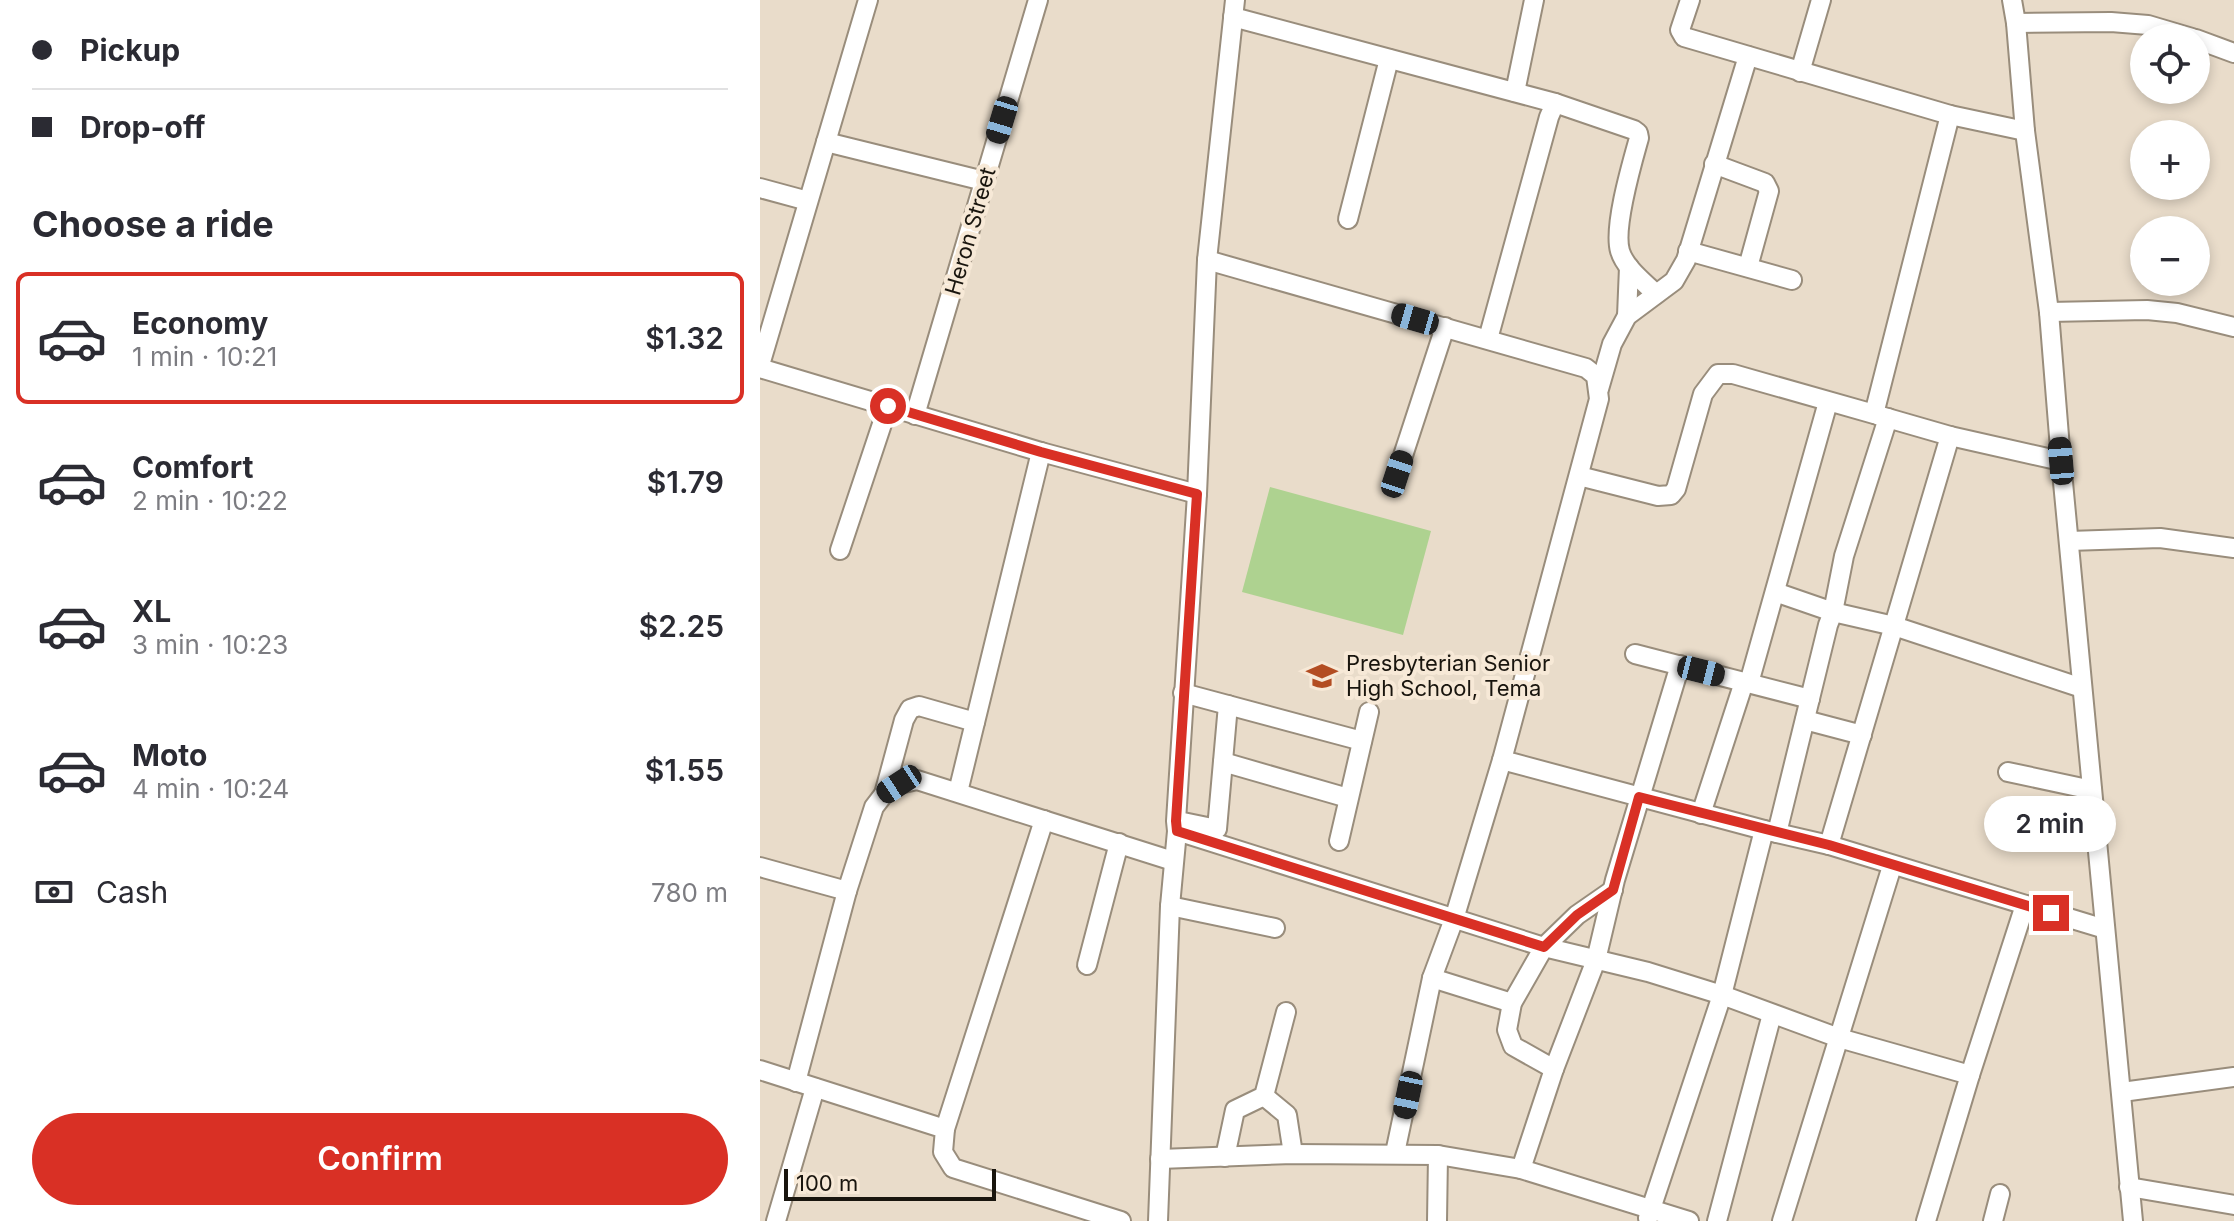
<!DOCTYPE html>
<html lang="en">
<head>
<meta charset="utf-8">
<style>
  :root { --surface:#fff; --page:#f2f2f3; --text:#2b2b33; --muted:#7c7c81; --line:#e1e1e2; --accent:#d93025 }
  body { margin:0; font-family:Inter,sans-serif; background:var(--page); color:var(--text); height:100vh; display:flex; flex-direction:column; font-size:30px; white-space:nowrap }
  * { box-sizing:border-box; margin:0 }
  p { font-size:26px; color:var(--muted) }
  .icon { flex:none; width:44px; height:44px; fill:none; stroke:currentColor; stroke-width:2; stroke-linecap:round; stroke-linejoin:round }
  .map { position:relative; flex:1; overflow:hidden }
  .details { display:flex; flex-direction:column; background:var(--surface); width:760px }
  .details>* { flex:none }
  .top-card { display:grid; align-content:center; height:176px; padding:0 32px; background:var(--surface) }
  .buttons { position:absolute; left:1370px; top:24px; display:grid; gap:16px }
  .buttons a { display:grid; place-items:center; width:80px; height:80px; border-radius:50%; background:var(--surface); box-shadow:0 4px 12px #0003; font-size:40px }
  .scale { position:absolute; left:24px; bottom:20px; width:212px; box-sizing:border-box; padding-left:8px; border:4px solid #19150e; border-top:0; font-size:22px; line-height:28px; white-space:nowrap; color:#19150e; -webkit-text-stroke:6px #f7e9d7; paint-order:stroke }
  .end { position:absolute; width:36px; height:36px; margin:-18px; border:10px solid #d93025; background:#fff; box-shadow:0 0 0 4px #fff }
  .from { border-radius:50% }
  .bubble { position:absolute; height:56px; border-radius:28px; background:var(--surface); box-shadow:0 4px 12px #0003; font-size:26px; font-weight:600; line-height:56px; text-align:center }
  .car { position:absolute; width:24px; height:48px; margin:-24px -12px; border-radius:10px; box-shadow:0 0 6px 2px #0007; background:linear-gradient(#222 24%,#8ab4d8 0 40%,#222 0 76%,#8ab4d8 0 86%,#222 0) }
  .top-card b { display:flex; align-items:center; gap:28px; height:76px; font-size:30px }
  .top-card b+b { border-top:2px solid var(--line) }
  .top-card i { width:20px; height:20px; background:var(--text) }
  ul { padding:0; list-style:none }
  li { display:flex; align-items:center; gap:24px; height:132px; margin:0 16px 12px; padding:0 16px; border:4px solid transparent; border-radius:12px }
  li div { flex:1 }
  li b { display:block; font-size:30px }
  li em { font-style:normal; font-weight:600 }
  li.current { border-color:var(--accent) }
  li>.icon { width:72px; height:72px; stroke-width:1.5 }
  h2 { padding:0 32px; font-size:36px; line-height:96px }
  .pay { display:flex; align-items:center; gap:20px; height:88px; padding:0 32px; font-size:30px }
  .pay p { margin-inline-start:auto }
  .button { display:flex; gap:16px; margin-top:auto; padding:16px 32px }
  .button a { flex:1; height:92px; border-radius:48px; background:var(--accent); color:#fff; font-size:32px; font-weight:600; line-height:92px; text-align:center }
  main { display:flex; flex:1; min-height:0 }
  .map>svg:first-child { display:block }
  .green { fill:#aed290 }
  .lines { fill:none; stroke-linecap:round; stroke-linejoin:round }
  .minor-casing { stroke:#998d7c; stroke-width:22 }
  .minor { stroke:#fff; stroke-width:18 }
  .route { stroke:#d93025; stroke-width:10 }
  .labels { text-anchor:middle; stroke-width:8; stroke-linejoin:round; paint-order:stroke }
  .street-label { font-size:22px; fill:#19150e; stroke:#f7e9d7 }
  .poi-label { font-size:22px; fill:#19150e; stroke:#f7e9d7; text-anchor:start }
</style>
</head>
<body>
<main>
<section class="details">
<div class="top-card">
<b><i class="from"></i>Pickup</b>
<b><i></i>Drop-off</b>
</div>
<h2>Choose a ride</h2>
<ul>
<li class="current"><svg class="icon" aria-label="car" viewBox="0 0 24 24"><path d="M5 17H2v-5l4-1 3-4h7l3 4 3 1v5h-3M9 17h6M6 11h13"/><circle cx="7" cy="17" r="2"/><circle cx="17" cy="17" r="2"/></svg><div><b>Economy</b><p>1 min · 10:21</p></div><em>$1.32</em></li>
<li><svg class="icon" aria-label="car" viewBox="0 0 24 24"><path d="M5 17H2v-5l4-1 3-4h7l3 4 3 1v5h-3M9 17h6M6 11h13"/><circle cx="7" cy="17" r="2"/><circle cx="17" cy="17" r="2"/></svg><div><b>Comfort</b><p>2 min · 10:22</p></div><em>$1.79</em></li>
<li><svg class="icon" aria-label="car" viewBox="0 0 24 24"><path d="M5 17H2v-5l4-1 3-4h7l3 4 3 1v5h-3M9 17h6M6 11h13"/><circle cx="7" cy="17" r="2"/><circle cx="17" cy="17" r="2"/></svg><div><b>XL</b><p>3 min · 10:23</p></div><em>$2.25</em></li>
<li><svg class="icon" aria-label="car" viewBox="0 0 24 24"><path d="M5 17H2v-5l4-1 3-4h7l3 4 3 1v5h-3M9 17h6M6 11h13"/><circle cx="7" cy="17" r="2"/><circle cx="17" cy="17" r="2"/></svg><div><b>Moto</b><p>4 min · 10:24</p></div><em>$1.55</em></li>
</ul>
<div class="pay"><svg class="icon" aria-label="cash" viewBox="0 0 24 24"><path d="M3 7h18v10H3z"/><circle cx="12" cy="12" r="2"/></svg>Cash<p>780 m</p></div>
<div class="button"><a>Confirm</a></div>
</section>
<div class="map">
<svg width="1474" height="1221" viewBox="0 0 1474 1221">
  <rect width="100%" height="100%" fill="#e9dcca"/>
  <polygon class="green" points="510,487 671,531 643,635 482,592"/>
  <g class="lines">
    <g class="minor-casing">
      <g id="minor">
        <polyline points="930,0 920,30 924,37 1190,115 1265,131"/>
        <polyline points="1252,0 1256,23 1265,131 1289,312 1301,461 1373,1221"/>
        <polyline points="473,17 795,103 789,117 728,339"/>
        <polyline points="1256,23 1351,22 1388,25 1432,38"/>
        <polyline points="1436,39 1474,53"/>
        <polyline points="1040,72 1061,0"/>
        <polyline points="755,92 774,0"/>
        <path d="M795,103L874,130L878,133L879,138C872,163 853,227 860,251C865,268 884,282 896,294"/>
        <polyline points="66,142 224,181"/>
        <polyline points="954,164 1005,183 1009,191 988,267"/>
        <polyline points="0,188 48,201"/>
        <polyline points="588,219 629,59"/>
        <polyline points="928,251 1032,280"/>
        <polyline points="447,260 826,368 836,376 839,399 742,760 1004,830 1069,845 1345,929"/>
        <polyline points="1289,312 1387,310 1417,313 1474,327"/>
        <polyline points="867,316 869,267"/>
        <polyline points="0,365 108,0"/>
        <polyline points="0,368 281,452 437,494"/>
        <polyline points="839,389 852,344 867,316 914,281 926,260 988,56"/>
        <polyline points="155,415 278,0"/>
        <polyline points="1117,415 1190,436 1301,461"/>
        <polyline points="637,474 685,327"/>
        <polyline points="819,476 898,496 911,495 916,489 943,394 958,374 973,374 1114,414 1190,115"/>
        <polyline points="1309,541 1400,538 1474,548"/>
        <polyline points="80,550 128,406"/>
        <polyline points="1015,592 1073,612 1134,626 1322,688"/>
        <polyline points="875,654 1050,699"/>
        <polyline points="989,683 1068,402"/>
        <polyline points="423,693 602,741"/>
        <polyline points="1045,720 1102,735"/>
        <polyline points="463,762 588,798"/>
        <polyline points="1248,772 1332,790"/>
        <polyline points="198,792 281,452"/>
        <polyline points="124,794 144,720 150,709 159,706 215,722"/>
        <polyline points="941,814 984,682"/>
        <polyline points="423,822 457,829 468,705"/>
        <polyline points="417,831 784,947 888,972 962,995 1079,1038 1210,1075"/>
        <polyline points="1017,833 1068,625 1073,612 1084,556 1128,418"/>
        <polyline points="579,841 609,712"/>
        <polyline points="1069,845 1190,436"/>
        <polyline points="0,867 87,891"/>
        <polyline points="410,906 515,928"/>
        <polyline points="327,965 359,843"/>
        <polyline points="672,978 752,1003"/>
        <polyline points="794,1069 836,960 855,880 920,665"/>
        <polyline points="0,1070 185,1129 183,1152 193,1168 361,1221"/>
        <polyline points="36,1082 87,891 114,807 124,794 139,784 157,780 413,861"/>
        <polyline points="1362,1092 1474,1077"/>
        <polyline points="504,1096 527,1115 533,1154"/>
        <polyline points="185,1129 284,820"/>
        <polyline points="635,1153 672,978 694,919 742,760"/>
        <polyline points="465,1157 475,1110 504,1096 526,1012"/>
        <polyline points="400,1159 533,1154 678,1155 761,1169 929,1221"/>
        <polyline points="761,1169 794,1069 753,1046 747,1030 752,1003 784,947 817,915 853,890"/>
        <polyline points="1369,1187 1474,1205"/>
        <polyline points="888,1218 962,995 1004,830"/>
        <polyline points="16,1221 55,1088"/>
        <polyline points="398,1221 410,906 417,831 416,821 437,494 447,260 475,0"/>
        <polyline points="677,1221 678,1155"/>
        <polyline points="957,1221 1012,1014"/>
        <polyline points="1022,1221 1132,866"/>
        <polyline points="1166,1221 1210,1075 1265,905"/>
        <polyline points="1233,1221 1240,1194"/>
      </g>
    </g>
    <use href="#minor" class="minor"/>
  </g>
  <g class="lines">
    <polyline class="route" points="128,406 281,452 437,494 416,821 417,831 784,947 817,915 853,890 879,797 1069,845 1291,913"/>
  </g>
  <defs>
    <g id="school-bare" transform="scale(2.4)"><path d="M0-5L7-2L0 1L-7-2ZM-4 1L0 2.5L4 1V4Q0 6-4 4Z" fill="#b34d22" stroke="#f7e9d7" stroke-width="2.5" paint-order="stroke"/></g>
  </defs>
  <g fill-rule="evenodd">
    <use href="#school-bare" x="562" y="676"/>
  </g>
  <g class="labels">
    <g class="street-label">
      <text transform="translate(210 231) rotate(-74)" y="8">Heron Street</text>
    </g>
    <g class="poi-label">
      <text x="586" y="671">Presbyterian Senior<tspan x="586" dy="25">High School, Tema</tspan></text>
    </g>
  </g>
</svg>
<div class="buttons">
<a><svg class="icon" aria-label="locate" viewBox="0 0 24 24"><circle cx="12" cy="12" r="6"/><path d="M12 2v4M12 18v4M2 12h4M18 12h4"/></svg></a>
<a>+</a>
<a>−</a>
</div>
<div class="scale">100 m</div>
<i class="end from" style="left:128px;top:406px"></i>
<i class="end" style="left:1291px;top:913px"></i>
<div class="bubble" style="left:1224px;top:796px;width:132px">2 min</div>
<i class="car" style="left:242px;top:120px;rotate:197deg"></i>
<i class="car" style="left:655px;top:319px;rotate:286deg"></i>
<i class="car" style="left:1301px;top:461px;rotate:355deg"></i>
<i class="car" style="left:637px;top:474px;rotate:18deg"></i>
<i class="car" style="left:941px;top:671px;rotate:104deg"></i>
<i class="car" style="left:139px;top:784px;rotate:237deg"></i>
<i class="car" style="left:648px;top:1095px;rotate:192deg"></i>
</div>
</main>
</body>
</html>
